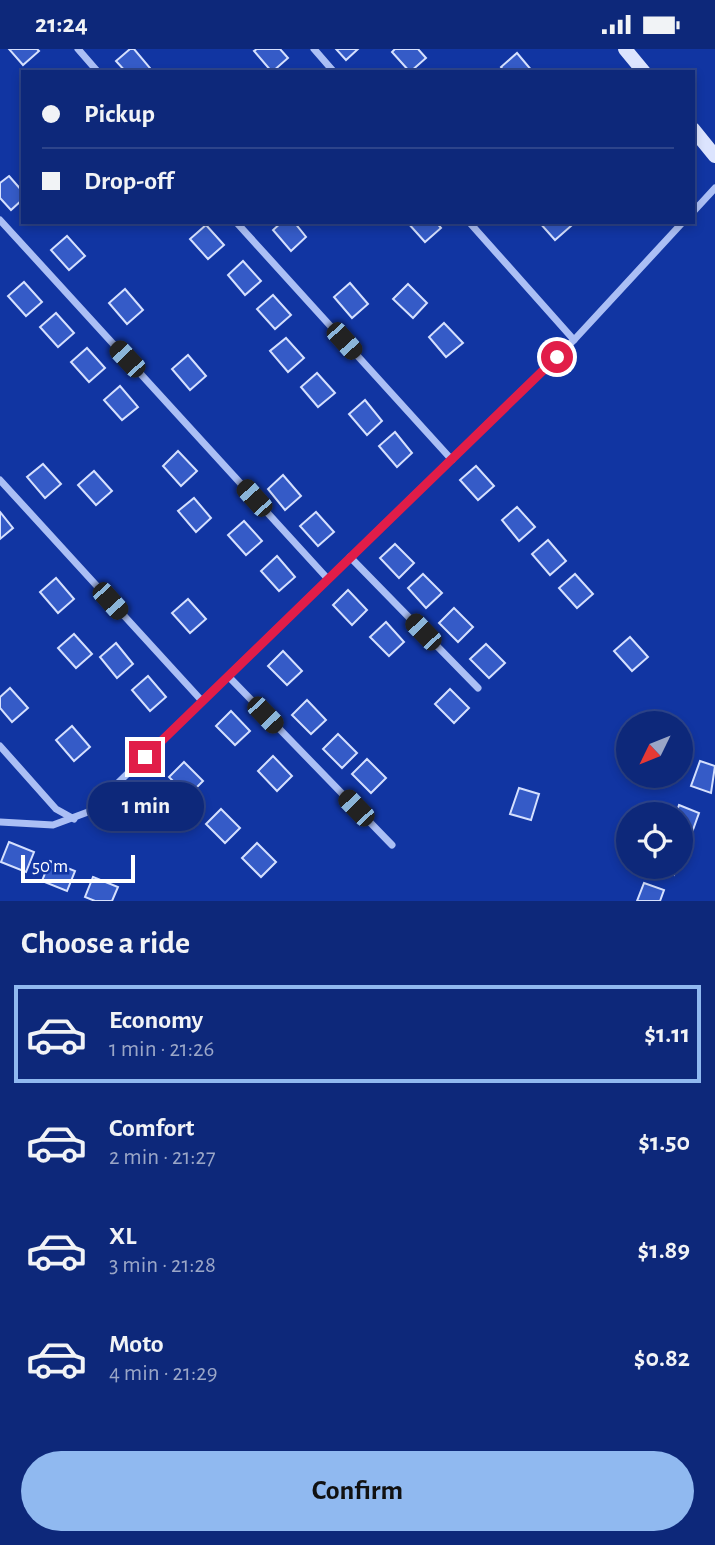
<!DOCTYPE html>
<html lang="en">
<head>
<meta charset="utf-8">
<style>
  :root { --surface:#0d287a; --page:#1b3481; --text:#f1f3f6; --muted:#9aa6c7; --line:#2d448b; --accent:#90b9f0 }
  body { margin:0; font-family:"Alegreya Sans",sans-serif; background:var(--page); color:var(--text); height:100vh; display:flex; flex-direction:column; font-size:26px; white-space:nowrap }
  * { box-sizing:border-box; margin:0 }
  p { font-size:23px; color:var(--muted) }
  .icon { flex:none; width:38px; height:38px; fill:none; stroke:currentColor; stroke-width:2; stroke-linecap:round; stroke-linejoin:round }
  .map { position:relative; height:852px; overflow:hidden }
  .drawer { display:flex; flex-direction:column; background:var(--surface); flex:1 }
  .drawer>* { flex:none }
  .banner { position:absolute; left:21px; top:21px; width:674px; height:154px; border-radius:0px; box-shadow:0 4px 10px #0003,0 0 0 2px var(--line); display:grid; align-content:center; height:154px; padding:0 21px; background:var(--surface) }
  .needle { width:46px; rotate:227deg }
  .tools { position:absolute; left:616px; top:662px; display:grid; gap:14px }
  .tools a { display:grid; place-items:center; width:77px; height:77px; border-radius:50%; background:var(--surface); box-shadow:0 4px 10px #0003,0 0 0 2px var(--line); font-size:35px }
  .scale { position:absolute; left:21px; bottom:18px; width:114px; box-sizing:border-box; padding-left:7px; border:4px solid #fff; border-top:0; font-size:19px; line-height:24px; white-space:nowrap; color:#fff; -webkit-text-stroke:5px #1135a2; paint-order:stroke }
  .end { position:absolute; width:32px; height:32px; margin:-16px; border:9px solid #e11d48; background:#fff; box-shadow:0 0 0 4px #fff }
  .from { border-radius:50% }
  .bubble { position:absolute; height:49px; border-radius:24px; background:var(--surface); box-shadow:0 4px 10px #0003,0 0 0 2px var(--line); font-size:23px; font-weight:700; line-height:49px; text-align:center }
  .car { position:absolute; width:21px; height:42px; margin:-21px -10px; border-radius:9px; box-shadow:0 0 5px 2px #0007; background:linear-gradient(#222 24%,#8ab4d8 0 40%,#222 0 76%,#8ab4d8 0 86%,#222 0) }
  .banner b { display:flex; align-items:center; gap:24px; height:66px; font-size:26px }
  .banner b+b { border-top:2px solid var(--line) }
  .banner i { width:18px; height:18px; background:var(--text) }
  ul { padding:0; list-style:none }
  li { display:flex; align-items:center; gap:21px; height:98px; margin:0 14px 10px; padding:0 7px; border:4px solid transparent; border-radius:0px }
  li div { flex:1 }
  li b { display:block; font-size:26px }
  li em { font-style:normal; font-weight:700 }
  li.on { border-color:var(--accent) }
  li>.icon { width:63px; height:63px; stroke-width:1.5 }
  h2 { padding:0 21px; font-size:32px; line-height:84px }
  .button { display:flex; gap:14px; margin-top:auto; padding:14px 21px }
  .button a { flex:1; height:80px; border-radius:42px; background:var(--accent); color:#111; font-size:28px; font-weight:700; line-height:80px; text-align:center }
  .status { display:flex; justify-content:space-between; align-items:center; height:49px; padding:0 35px; background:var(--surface); direction:ltr }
  .status svg { height:19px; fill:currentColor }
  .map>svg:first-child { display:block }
  .building { fill:#355bc7; stroke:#d5e0fe; stroke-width:2 }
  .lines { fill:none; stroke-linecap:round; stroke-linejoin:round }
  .minor { stroke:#abbff5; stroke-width:7 }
  .secondary { stroke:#dce4fe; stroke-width:14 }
  .route { stroke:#e11d48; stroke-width:9 }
</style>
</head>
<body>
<div class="status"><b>21:24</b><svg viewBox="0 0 49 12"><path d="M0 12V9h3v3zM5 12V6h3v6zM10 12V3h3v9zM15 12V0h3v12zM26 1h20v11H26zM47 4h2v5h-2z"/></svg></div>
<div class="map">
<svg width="715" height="852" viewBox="0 0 715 852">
  <rect width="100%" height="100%" fill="#1135a2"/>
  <g class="building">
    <polygon points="9,0 37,0 39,2 23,16"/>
    <polygon points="130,0 134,0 150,19 145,23 126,23 116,12"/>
    <polygon points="257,0 280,0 288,9 272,23 254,2"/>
    <polygon points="336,0 358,0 346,11"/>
    <polygon points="395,0 418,0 426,9 410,23 392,3"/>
    <polygon points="517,4 533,23 505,23 501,18"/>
    <polygon points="9,127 23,143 23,150 11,161 0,149 0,134"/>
    <polygon points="282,173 294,173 306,188 291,202 273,181"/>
    <polygon points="407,173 436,173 441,179 425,193"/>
    <polygon points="539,173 567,173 571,177 555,191"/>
    <polygon points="206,176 224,196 208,210 190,190"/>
    <polygon points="67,187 85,207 69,221 51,201"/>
    <polygon points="243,212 261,232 245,246 228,226"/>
    <polygon points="24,233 42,253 26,267 8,247"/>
    <polygon points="350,234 368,255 352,269 334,248"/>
    <polygon points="408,235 427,254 413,269 393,250"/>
    <polygon points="125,240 143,261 127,275 109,254"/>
    <polygon points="273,246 291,266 275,280 257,260"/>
    <polygon points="56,264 74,284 58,298 40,278"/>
    <polygon points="444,274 463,294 446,308 429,288"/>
    <polygon points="286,289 304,309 288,323 270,302"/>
    <polygon points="87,299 105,319 89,333 71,313"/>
    <polygon points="188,306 206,327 190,341 172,320"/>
    <polygon points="317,324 335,344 318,358 301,338"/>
    <polygon points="120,337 138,358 122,371 104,351"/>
    <polygon points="365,351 382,372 367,386 349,365"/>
    <polygon points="395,383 412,404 397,418 379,397"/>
    <polygon points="178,402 197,422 181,437 163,417"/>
    <polygon points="43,415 61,435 45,449 27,428"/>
    <polygon points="476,417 494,437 478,451 460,431"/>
    <polygon points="94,422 112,442 96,456 78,436"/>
    <polygon points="283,426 301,447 285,461 268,440"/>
    <polygon points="194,449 211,469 196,483 178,462"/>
    <polygon points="517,458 535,478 519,492 502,471"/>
    <polygon points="0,463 13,479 0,490"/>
    <polygon points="316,463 334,483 318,497 300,477"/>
    <polygon points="244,472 262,492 246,506 228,486"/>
    <polygon points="548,491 566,512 550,526 532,505"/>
    <polygon points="395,495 414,514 399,529 380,509"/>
    <polygon points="277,507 295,528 279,542 261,522"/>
    <polygon points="423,525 442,544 426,559 408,539"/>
    <polygon points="575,525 593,545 577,559 559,539"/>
    <polygon points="56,529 74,550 58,564 40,543"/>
    <polygon points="348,541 367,561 352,576 333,556"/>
    <polygon points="188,550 206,570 190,584 172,564"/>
    <polygon points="454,559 473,578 458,593 439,574"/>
    <polygon points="386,573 404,593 389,607 370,588"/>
    <polygon points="74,585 92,605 76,619 58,599"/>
    <polygon points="630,588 648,608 632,622 614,602"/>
    <polygon points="116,594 133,615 117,629 100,608"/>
    <polygon points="486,595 505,614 489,629 470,610"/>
    <polygon points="283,602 302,622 287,636 268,617"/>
    <polygon points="148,627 166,648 150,662 132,641"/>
    <polygon points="10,639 28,659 12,673 0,659 0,648"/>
    <polygon points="450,640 469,659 454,674 435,655"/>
    <polygon points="307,651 326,671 311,685 292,666"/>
    <polygon points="231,662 250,682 235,696 216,677"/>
    <polygon points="72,677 90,698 74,712 56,691"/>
    <polygon points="338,685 357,704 342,719 323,700"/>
    <polygon points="273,707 292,727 277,742 258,722"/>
    <polygon points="367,710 386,729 371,744 352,725"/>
    <polygon points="700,712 715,717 711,744 691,737"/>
    <polygon points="184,713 203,732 188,747 169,728"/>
    <polygon points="519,739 539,745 531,771 510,765"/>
    <polygon points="679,756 699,764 690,789 681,786 681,765 676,765"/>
    <polygon points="221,760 240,779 225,794 206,775"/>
    <polygon points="9,793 34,803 26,823 1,813"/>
    <polygon points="257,794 276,813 261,828 242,809"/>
    <polygon points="50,812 75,822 67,842 42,832"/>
    <polygon points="654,817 677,817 674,826"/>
    <polygon points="93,828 118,838 112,852 95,852 85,848"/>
    <polygon points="644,834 664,841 660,852 637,852"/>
  </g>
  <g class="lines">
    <g class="minor">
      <polyline points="78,0 98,23"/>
      <polyline points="314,0 334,23"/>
      <polyline points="693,163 715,139"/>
      <polyline points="0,171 327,529"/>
      <polyline points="236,173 452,411"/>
      <polyline points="469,173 574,291"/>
      <polyline points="0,431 202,652"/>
      <polyline points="350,508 478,639"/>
      <polyline points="229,628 392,796"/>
      <polyline points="0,697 56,760 74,770"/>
      <polyline points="0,773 53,776 88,763 574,291 683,173"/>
    </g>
    <g class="secondary">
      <polyline points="625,0 644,23"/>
      <polyline points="693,80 715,107"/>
    </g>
  </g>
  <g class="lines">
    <polyline class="route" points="145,708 557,308"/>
  </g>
</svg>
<div class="tools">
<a><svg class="needle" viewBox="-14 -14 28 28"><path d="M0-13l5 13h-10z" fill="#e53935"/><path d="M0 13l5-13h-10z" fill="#9aa6c7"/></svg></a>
<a><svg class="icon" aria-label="locate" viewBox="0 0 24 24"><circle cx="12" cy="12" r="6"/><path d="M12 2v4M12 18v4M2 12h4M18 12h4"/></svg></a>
</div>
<div class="scale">50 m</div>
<i class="end from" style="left:557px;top:308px"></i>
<i class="end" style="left:145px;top:708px"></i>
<div class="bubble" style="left:88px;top:733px;width:116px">1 min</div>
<i class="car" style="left:344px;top:292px;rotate:138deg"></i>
<i class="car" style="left:127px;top:310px;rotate:317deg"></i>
<i class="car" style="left:254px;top:449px;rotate:318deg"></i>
<i class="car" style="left:110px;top:552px;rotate:138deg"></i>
<i class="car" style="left:423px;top:583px;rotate:316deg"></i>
<i class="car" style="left:265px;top:666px;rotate:136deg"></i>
<i class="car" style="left:356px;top:759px;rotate:316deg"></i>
<div class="banner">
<b><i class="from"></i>Pickup</b>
<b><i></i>Drop-off</b>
</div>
</div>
<section class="drawer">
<h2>Choose a ride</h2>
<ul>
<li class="on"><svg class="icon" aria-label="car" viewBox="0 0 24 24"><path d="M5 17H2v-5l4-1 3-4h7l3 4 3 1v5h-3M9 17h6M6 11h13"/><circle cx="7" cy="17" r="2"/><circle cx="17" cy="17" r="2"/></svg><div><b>Economy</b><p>1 min · 21:26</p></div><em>$1.11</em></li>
<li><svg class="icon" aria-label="car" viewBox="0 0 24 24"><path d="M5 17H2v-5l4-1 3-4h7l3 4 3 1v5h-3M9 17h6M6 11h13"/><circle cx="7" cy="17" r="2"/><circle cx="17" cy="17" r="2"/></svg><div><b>Comfort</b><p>2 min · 21:27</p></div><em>$1.50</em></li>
<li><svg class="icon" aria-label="car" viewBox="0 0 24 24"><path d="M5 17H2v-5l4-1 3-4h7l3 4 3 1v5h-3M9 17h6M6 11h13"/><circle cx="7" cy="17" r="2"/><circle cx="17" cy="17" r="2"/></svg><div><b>XL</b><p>3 min · 21:28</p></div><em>$1.89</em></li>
<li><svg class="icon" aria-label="car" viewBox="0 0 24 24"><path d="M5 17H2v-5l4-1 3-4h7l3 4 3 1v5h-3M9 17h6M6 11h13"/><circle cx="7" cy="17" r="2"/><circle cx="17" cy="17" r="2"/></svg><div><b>Moto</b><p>4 min · 21:29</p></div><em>$0.82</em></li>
</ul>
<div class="button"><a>Confirm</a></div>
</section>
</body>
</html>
